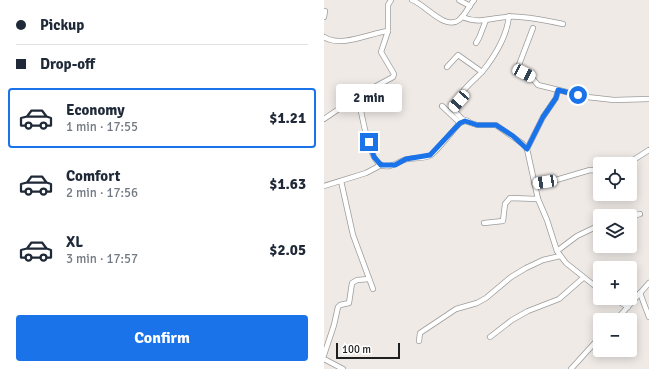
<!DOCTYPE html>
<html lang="en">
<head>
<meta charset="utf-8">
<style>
  :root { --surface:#fff; --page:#f2f2f3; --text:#1f2937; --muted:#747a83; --line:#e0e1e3; --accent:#1a73e8 }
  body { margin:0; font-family:Signika,sans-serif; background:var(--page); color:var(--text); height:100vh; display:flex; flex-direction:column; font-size:15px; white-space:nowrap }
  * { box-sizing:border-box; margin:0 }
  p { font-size:13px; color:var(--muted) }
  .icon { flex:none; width:22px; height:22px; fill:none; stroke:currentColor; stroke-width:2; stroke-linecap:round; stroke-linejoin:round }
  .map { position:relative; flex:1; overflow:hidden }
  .side { display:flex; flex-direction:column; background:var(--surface); width:324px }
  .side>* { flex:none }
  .guide { display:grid; align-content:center; height:88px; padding:0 16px; background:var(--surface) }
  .fabs { position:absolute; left:269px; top:157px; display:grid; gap:8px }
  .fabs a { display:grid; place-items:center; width:44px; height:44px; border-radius:4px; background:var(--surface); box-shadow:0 2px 10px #0003; font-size:20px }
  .scale { position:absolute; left:12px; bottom:10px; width:64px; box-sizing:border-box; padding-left:4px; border:2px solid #1f1f1f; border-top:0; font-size:11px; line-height:14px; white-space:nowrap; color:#1f1f1f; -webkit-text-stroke:3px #fff; paint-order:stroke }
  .end { position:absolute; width:18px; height:18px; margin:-9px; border:5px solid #1a73e8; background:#fff; box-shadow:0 0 0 2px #fff }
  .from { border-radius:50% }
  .bubble { position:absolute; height:28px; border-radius:4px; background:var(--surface); box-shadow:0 2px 10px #0003; font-size:13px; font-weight:800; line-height:28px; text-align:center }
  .car { position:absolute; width:12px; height:24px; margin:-12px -6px; border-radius:5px; box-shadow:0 0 3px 1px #0007; background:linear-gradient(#fff 24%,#345 0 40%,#fff 0 76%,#345 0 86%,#fff 0) }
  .guide b { display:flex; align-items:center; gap:14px; height:38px; font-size:15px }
  .guide b+b { border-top:1px solid var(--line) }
  .guide i { width:10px; height:10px; background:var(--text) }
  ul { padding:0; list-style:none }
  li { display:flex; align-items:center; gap:12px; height:60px; margin:0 8px 6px; padding:0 8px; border:2px solid transparent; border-radius:4px }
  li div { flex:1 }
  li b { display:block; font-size:15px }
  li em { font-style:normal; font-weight:800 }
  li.active { border-color:var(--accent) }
  li>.icon { width:36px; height:36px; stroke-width:1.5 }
  .primary-button { display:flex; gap:8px; margin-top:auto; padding:8px 16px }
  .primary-button a { flex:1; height:46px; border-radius:4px; background:var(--accent); color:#fff; font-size:16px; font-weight:800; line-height:46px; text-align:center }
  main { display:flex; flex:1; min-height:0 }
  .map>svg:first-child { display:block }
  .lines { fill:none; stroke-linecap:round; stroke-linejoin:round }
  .minor-casing { stroke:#9c9c9c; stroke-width:6 }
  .minor { stroke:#fff; stroke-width:4.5 }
  .route { stroke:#1a73e8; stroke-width:5 }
</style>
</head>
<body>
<main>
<section class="side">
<div class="guide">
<b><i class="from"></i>Pickup</b>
<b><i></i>Drop-off</b>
</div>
<ul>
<li class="active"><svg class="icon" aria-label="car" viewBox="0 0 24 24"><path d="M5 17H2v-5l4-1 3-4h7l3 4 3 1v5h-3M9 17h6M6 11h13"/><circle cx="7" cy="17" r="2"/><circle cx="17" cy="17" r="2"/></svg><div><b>Economy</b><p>1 min · 17:55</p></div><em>$1.21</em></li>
<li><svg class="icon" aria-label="car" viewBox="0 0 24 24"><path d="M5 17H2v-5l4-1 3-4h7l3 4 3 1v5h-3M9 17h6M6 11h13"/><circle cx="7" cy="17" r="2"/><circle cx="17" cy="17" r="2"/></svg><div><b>Comfort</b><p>2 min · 17:56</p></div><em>$1.63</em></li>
<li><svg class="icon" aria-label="car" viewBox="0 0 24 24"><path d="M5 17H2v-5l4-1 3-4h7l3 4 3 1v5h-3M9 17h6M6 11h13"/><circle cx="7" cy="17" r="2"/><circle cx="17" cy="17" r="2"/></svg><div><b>XL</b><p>3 min · 17:57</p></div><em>$2.05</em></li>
</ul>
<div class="primary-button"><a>Confirm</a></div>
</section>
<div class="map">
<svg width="325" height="369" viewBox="0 0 325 369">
  <rect width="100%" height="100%" fill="#efeae6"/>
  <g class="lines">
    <g class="minor-casing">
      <g id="minor">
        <path d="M67,0L64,5V31L57,52L70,74L69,77L34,96C37,109 44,159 57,165C65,169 72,163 80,160C88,157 99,160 107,155C115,149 128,131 136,123L141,121L153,125H172L199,144L203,149L214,199L223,220L233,251L242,263L276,290"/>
        <path d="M88,0C101,4 121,31 135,20C141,15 145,6 150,0"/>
        <polyline points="135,0 146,6"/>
        <polyline points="0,17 1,11"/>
        <path d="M138,17C160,26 173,14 196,17C210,18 225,21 239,24"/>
        <polyline points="209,28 193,70 208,78 214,85 263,97 290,100 325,99"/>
        <path d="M0,37C17,48 46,33 64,31"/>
        <polyline points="152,43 155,38 162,20"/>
        <polyline points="123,67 134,55 158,72"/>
        <polyline points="118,106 136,123"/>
        <polyline points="0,119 34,96"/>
        <path d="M144,121L138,119L129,109C134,103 136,96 140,90C145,84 152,78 158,72C170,57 183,36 185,16"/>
        <polyline points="203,149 219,117 232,98 234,90"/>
        <polyline points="303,164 325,150"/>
        <polyline points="17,181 29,235 49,289"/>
        <polyline points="210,183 232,180 266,170 276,171"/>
        <polyline points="0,186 42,173 57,165"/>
        <polyline points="306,217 316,214"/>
        <polyline points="160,223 179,221 181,204 186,198 214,199"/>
        <polyline points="233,251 253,236 276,225"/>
        <polyline points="316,293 325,317"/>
        <polyline points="289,298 304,307"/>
        <polyline points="292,320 325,283"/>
        <polyline points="166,337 188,320 204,311 235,299 259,278"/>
        <polyline points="95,341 96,333 132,309 153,303 162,298 187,277 202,268 219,260 236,256"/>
        <polyline points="0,355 10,325 14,307 16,305 25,303 28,283 33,280 45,279"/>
        <polyline points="0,359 19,369"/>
        <polyline points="247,369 276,337"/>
      </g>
    </g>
    <use href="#minor" class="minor"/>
  </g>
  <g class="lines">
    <polyline class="route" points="45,142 50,157 57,165 71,165 82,159 106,155 136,123 141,121 153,125 172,125 189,136 203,149 219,117 232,98 234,90 254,95"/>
  </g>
</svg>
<div class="fabs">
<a><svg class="icon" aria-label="locate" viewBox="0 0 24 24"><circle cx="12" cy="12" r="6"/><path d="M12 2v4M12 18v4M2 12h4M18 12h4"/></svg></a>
<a><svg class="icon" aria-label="layers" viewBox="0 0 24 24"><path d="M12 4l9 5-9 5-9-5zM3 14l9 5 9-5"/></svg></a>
<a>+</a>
<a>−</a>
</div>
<div class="scale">100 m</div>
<i class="end from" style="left:254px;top:95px"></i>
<i class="end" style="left:45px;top:142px"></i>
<div class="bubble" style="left:12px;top:84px;width:66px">2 min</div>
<i class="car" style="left:200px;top:73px;rotate:117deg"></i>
<i class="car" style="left:135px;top:101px;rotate:221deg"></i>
<i class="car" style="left:221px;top:182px;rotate:261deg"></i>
</div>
</main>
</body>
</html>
